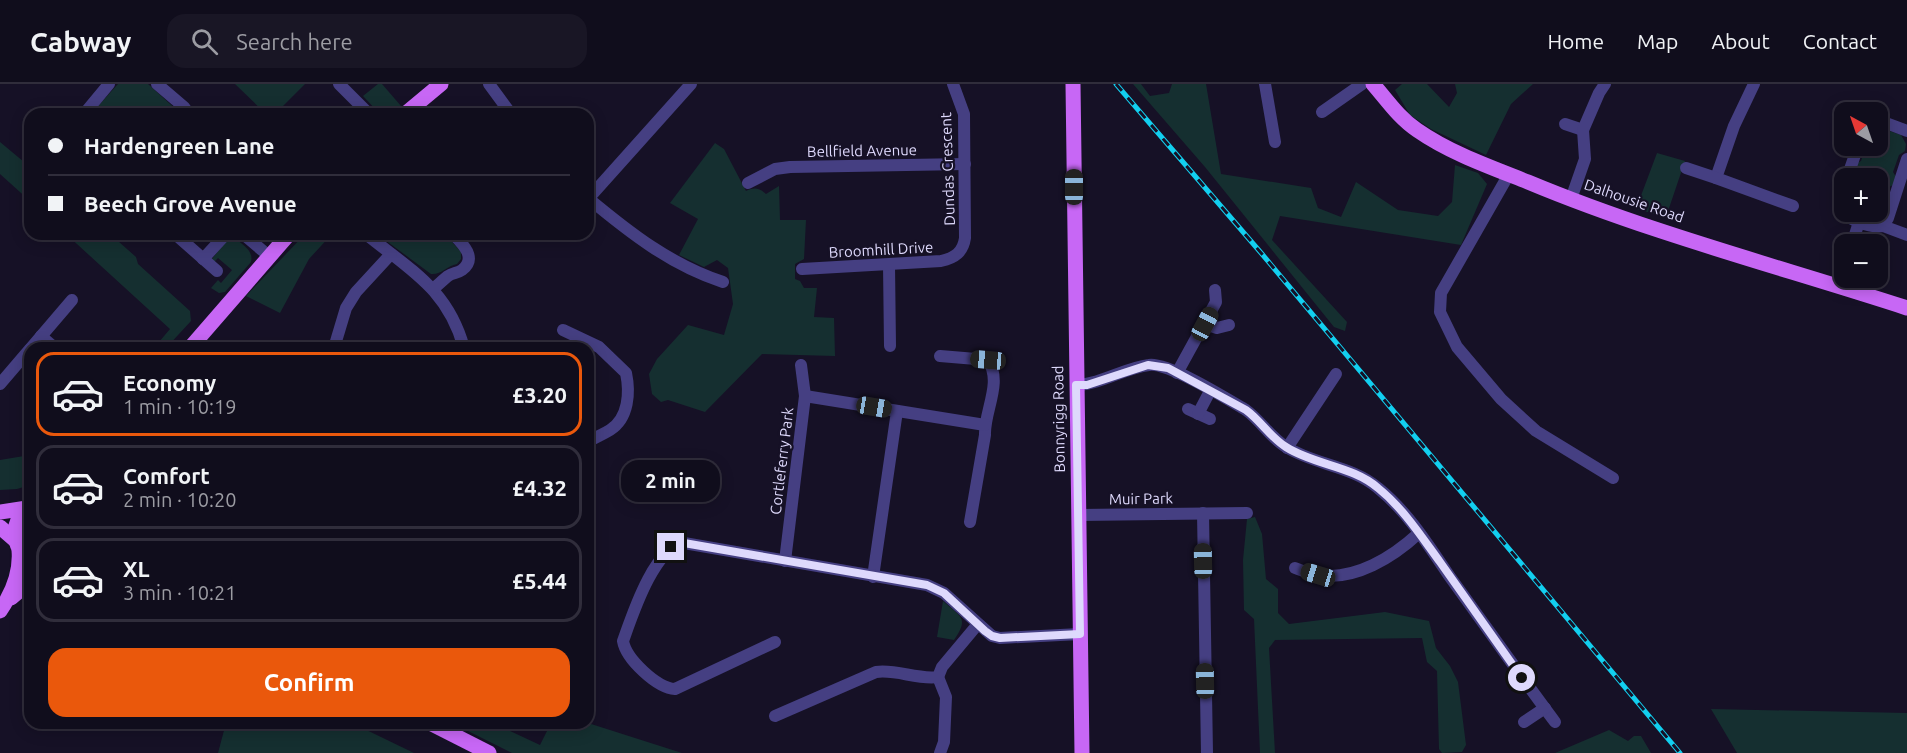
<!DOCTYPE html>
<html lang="en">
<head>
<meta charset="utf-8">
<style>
  :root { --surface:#100d1c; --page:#191625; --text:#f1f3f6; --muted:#9c9ca3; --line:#302d3b; --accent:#ea580c }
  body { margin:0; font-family:Ubuntu,sans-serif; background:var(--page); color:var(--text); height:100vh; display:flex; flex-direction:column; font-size:22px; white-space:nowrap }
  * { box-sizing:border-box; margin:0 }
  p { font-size:20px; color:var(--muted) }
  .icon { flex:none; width:33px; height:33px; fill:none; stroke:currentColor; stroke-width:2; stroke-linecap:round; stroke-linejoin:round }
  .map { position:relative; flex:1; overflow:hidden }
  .details { position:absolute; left:24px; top:258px; width:570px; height:387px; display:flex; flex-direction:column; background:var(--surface); border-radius:18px; box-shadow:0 3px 15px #0003,0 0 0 2px var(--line) }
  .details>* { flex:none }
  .guide { position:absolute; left:24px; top:24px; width:570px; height:132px; border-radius:18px; box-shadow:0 3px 15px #0003,0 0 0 2px var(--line); display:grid; align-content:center; height:132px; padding:0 24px; background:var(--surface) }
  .needle { width:39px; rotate:320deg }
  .controls { position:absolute; left:1834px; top:18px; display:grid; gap:12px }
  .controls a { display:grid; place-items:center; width:54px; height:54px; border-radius:12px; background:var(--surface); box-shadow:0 3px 15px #0003,0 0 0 2px var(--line); font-size:30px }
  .end { position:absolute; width:27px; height:27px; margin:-14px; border:8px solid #ded9fc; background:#111; box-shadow:0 0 0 3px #111 }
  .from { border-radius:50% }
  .bubble { position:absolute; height:42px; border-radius:18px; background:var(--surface); box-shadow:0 3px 15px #0003,0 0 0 2px var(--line); font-size:20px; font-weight:700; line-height:42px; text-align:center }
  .car { position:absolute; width:18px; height:36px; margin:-18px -9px; border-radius:8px; box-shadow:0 0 4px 2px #0007; background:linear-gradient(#222 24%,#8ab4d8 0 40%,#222 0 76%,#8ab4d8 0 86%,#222 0) }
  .guide b { display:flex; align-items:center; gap:21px; height:57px; font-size:22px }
  .guide b+b { border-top:2px solid var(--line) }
  .guide i { width:15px; height:15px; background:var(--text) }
  ul { padding:10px 0 0; list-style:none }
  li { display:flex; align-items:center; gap:18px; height:84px; margin:0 12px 9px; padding:0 12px; border:3px solid var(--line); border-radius:18px }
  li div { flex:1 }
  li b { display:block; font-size:22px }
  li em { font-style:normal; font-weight:700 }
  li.on { border-color:var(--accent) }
  li>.icon { width:54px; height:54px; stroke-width:1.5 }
  .cta { display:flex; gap:12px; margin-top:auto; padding:12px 24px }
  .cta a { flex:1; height:69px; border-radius:18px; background:var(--accent); color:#fff; font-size:24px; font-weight:700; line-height:69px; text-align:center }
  header { display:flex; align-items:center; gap:36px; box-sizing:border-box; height:84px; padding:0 30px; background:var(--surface); border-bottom:2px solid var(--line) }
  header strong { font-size:28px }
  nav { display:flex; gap:33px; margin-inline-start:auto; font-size:21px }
  .search { width:420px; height:54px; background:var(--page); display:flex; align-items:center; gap:15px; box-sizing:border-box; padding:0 21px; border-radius:18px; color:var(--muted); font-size:22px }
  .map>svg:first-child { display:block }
  .green { fill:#152f30 }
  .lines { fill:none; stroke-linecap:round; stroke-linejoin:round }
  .minor { stroke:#453f82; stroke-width:12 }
  .major { stroke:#c767f5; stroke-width:15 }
  .rail-casing { stroke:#12cfef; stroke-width:5 }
  .rail { stroke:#161126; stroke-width:3; stroke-dasharray:9; stroke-linecap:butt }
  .route { stroke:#ded9fc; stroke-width:8 }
  .labels { text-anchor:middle; stroke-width:4.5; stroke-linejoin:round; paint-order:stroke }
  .street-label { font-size:15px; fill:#ded9fc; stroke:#161126 }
</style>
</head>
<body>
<header>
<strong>Cabway</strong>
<div class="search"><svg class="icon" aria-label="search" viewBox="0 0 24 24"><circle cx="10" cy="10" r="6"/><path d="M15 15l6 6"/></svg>Search here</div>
<nav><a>Home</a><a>Map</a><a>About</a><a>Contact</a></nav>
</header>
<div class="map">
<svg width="1907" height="669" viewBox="0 0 1907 669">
  <rect width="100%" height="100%" fill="#161126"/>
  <g class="green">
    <polygon points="118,0 148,0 181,30 91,30"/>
    <polygon points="235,0 305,0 275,30 266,30"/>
    <polygon points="378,0 382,0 401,22 392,30 380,30 363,12"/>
    <polygon points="1133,0 1141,0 1150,12 1169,9 1172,0 1206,0 1221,90 1311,104 1318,124 1341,133 1356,98 1398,126 1438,132 1452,118 1455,81 1478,89 1487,100 1461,161 1280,132 1272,156 1347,238 1345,247 1334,243 1205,83"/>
    <polygon points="1402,0 1427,0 1449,23 1457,9 1455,0 1533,0 1511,20 1486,71 1431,45 1410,31 1395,6"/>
    <polygon points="1878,43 1901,51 1906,60 1905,67 1899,71 1893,88 1896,93 1893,101 1889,103 1882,121 1885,126 1881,135 1876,137 1851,128 1878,128 1878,94 1856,94 1853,88 1855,80 1861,77 1866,62 1878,62"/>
    <polygon points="0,58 30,83 30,117 0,90"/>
    <path d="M715,59L724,65L746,107C755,103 759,104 766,110L779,102L780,136H806L804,175L795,180V195L800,197L804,204H817L814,233L834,234L835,272L762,270L705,328L668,316L661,318L652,310L649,290L657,275L688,241L724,251L733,220L728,184L717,176L704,183L679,171L698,135L670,119Z"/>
    <polygon points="1657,69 1685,77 1666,133 1636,125"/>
    <polygon points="66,150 110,150 136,173 138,180 190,227 191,237 166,264 154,264 170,245"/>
    <polygon points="305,150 332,150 309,175 280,229 246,212"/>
    <path d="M377,150H437L443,156L452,158L461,168V175L457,180C447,182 441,191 431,190Z"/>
    <path d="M234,153C242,161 254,166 251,178L225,208L219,209L211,204L218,196L221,199L232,186L218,174L212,180L211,176L229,154L231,156Z"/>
    <polygon points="30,371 30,401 17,405 0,406 0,376"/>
    <path d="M30,433V465C22,454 22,444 30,433Z"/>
    <polygon points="1255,433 1262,450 1266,495 1278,505 1278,529 1289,540 1385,528 1429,537 1436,564 1450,582 1458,598 1466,661 1462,668 1442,669 1439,665 1437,587 1427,578 1422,554 1275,556 1269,564 1275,669 1260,669 1254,535 1244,526 1243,476 1247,435"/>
    <path d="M943,517C960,533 970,533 954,556L937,553Z"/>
    <polygon points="1711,625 1907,629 1907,669 1737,669"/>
    <polygon points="226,639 352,639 414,669 218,669"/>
    <polygon points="459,639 493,639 540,661 551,639 588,639 682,669 512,669 458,642"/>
    <polygon points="1609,646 1628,657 1634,652 1641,652 1651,669 1555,669"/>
  </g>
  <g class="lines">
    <g class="minor">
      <polyline points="157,0 184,23 189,30"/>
      <polyline points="339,0 369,30"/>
      <polyline points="489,0 511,30"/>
      <polyline points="1265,0 1275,58"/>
      <polyline points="1754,0 1734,42 1716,94 1793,122"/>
      <polyline points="1322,28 1362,0"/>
      <polyline points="84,30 109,0"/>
      <polyline points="1878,36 1907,47"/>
      <polyline points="1565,40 1583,46"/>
      <polyline points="1686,84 1716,94"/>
      <polyline points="1509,90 1441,209 1440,228 1457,263 1501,315 1536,347 1613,394"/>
      <polyline points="1847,94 1858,62"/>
      <polyline points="748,99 775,85 790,83 965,80"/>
      <path d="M1845,99C1842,107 1838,115 1840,123C1845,136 1871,144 1883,142L1888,134L1907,75"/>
      <path d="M588,114C630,149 671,181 723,198"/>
      <polyline points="588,115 691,0"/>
      <polyline points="1571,115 1585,75 1583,46 1599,9 1605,0"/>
      <polyline points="1883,142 1907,151"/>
      <polyline points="175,150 217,187"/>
      <polyline points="243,150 269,172"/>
      <path d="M366,150C410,186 448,205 464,264"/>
      <polyline points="1852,160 1859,138"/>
      <polyline points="203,175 226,150"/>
      <polyline points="889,181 890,262"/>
      <path d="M802,185L941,177C955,174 963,168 965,154L964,30L953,0"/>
      <polyline points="1839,202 1845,182"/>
      <path d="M433,205C438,201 443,196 448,192C452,189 458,189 462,186C478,174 462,159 453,150"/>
      <polyline points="1205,240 1217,244 1229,241"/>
      <path d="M563,246L599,263L626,289C630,308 629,334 610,346C602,351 595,353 588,358"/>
      <polyline points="41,252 55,264"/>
      <polyline points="31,264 72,216"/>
      <polyline points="334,264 346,224 356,208 391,170"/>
      <path d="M940,272L988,276C1003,299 984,327 985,351L970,438"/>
      <polyline points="1177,289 1216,218 1215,206"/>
      <polyline points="0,300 30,265"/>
      <path d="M1076,301C1102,300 1124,284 1149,281C1168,278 1227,315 1246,326C1261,337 1270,353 1286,363C1315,381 1353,382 1378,404C1408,428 1429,462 1450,493C1485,541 1519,590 1555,638"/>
      <polyline points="805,312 985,341"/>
      <polyline points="1188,325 1210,335"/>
      <polyline points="1198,330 1210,307"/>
      <polyline points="1287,364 1336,290"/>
      <polyline points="1203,429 1207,669"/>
      <polyline points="1079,431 1247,429"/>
      <polyline points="785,477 805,312 801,281"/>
      <path d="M1295,484C1303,487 1310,490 1318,491C1355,497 1393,473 1419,449"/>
      <polyline points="873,493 897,327"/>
      <path d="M775,558L675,605C657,604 626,575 623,557C632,532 654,463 684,459L927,501L944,509L992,552L1000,554L1080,550"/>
      <polyline points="938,593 946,613 944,658 940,669"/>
      <path d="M775,632L876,588C897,585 917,596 938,593L942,583L978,540"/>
      <polyline points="1524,638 1545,624"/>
    </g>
    <g class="major">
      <polyline points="1073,0 1082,669"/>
      <path d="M1373,0C1387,16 1399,34 1417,46C1450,69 1490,83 1528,98C1650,149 1781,183 1907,224"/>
      <polyline points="405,30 441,0"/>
      <polyline points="190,264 289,150"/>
      <polyline points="0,428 27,424"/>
      <polyline points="0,443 15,456"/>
      <path d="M25,473C11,457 11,436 30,423"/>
      <polyline points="11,514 30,498"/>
      <path d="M0,527C13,508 21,489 19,466"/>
      <polyline points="430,639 489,669"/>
    </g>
    <g class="rail-casing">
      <polyline id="rail" points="1116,0 1262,170 1680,669"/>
    </g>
    <use href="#rail" class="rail"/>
  </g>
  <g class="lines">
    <path class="route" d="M671,463L684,459L927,501L944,509L985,547L992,552L1000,554L1080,550L1076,301H1087L1148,281L1168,284L1246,326C1261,337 1270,353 1286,363C1314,381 1353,382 1378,404C1403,424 1421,452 1440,478C1467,516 1494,555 1522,594"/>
  </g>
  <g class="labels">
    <g class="street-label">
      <text transform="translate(862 67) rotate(-1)" y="5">Bellfield Avenue</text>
      <text transform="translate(948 85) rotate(-92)" y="5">Dundas Crescent</text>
      <text transform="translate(1634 117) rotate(19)" y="5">Dalhousie Road</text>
      <text transform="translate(881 166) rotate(-3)" y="5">Broomhill Drive</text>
      <text transform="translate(1059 335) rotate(-91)" y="5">Bonnyrigg Road</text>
      <text transform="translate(782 377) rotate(-83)" y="5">Cortleferry Park</text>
      <text transform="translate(1141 415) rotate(-1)" y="5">Muir Park</text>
    </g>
  </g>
</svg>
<div class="controls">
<a><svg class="needle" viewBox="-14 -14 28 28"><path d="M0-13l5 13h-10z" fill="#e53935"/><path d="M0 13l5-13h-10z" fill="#9c9ca3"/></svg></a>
<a>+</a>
<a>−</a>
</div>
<i class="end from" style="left:1522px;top:594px"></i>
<i class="end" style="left:671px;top:463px"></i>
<div class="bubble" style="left:621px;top:376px;width:99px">2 min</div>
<i class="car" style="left:1074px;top:103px;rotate:0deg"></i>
<i class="car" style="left:1205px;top:240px;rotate:28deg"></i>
<i class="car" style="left:988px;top:276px;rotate:275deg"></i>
<i class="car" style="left:874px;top:323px;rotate:99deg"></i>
<i class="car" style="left:1203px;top:477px;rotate:359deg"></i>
<i class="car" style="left:1318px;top:491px;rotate:287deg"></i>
<i class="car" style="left:1205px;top:597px;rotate:359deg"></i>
<div class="guide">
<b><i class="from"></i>Hardengreen Lane</b>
<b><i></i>Beech Grove Avenue</b>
</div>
<section class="details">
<ul>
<li class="on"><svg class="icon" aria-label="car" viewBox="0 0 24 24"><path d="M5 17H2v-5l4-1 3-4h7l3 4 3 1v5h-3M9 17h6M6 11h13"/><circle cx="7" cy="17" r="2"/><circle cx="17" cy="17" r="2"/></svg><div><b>Economy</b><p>1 min · 10:19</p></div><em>£3.20</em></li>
<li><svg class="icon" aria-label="car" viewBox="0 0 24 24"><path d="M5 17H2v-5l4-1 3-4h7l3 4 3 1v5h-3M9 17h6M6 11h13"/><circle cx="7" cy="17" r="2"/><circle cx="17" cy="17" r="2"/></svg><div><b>Comfort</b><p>2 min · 10:20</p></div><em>£4.32</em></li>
<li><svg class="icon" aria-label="car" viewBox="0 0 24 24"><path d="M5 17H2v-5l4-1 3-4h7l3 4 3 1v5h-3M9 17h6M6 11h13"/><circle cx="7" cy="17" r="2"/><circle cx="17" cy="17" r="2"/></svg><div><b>XL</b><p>3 min · 10:21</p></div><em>£5.44</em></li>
</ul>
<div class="cta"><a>Confirm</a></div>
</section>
</div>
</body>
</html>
